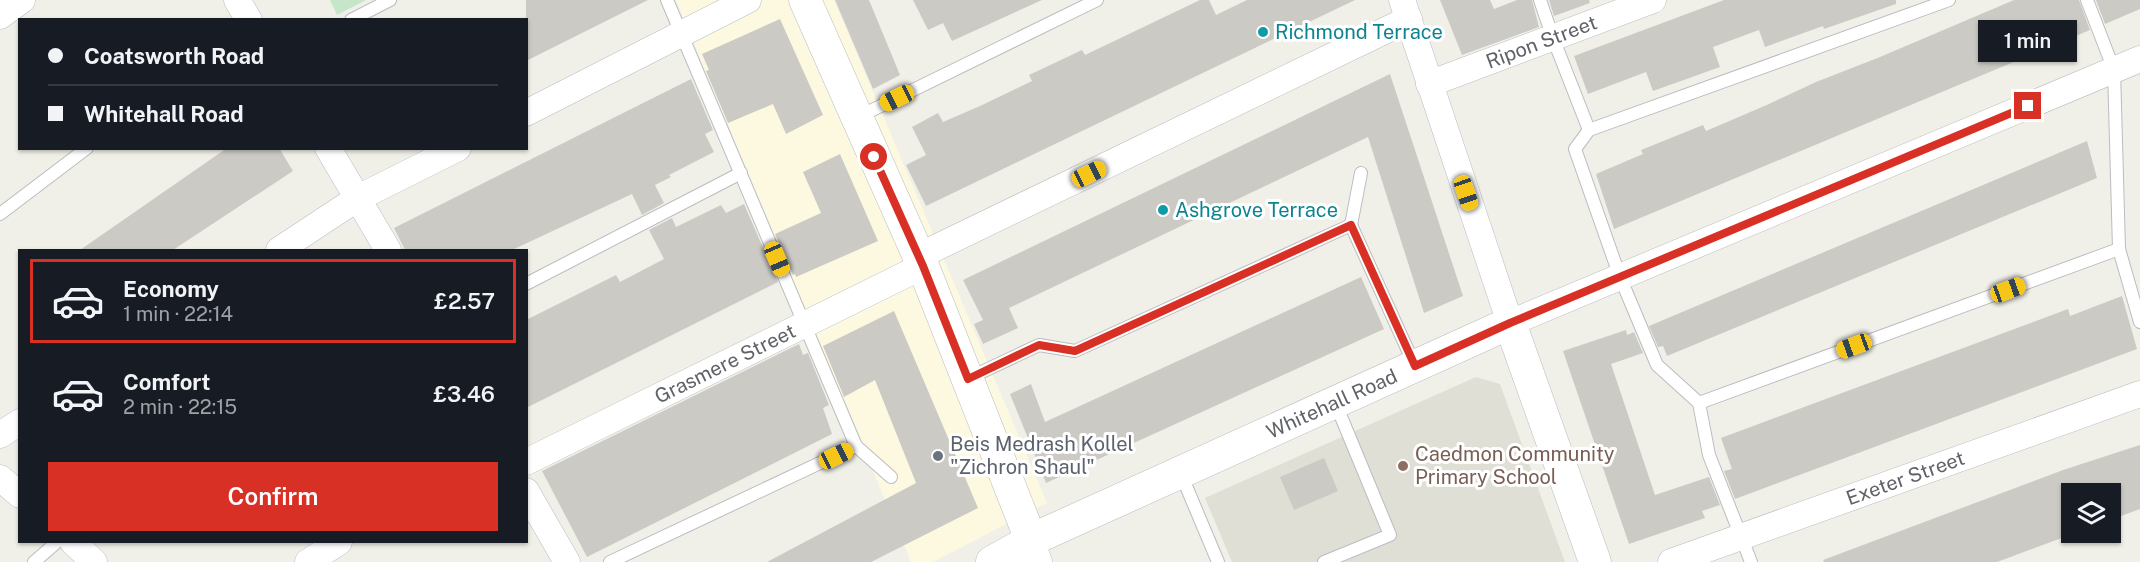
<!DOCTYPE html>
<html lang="en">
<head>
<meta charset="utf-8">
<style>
  :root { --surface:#171b24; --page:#20242c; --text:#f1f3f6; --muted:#9ea1a6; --line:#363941; --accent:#d93025 }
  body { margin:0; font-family:"Public Sans",sans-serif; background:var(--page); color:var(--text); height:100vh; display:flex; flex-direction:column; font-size:22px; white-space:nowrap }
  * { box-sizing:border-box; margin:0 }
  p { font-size:20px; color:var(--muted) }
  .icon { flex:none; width:33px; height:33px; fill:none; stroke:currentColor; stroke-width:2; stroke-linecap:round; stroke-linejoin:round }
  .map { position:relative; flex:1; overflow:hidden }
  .details { position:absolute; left:18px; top:249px; width:510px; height:294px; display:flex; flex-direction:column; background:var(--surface); border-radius:0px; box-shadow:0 2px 4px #0004 }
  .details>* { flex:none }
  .hud { position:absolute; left:18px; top:18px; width:510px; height:132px; border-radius:0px; box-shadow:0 2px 4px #0004; display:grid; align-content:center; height:132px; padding:0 30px; background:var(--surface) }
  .fabs { position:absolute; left:2061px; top:483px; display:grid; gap:12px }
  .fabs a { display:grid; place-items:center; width:60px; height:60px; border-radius:0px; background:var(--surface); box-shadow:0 2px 4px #0004; font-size:30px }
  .end { position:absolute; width:27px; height:27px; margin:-14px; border:8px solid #d93025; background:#fff; box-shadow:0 0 0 3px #fff }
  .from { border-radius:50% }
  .bubble { position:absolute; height:42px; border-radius:0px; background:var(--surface); box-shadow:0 2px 4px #0004; font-size:20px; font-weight:600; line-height:42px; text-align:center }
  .car { position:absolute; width:18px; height:36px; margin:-18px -9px; border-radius:8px; box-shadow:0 0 4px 2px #0007; background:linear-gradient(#f5c518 24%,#345 0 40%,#f5c518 0 76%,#345 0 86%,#f5c518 0) }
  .hud b { display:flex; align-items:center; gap:21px; height:57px; font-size:22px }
  .hud b+b { border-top:2px solid var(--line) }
  .hud i { width:15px; height:15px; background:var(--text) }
  ul { padding:10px 0 0; list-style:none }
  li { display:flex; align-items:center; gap:18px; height:84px; margin:0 12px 9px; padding:0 18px; border:3px solid transparent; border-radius:0px }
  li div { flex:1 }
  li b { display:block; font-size:22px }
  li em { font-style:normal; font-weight:600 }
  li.active { border-color:var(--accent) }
  li>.icon { width:54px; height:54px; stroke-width:1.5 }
  .primary-button { display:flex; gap:12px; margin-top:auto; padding:12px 30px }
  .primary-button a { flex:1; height:69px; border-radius:0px; background:var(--accent); color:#fff; font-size:24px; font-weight:600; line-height:69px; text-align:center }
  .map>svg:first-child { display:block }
  .commercial { fill:#fdf9e1 }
  .education { fill:#e0dfd6 }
  .green { fill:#c6e6ca }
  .building { fill:#cccac4 }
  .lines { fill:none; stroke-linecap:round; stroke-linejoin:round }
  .service-casing { stroke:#babcc1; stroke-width:14 }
  .minor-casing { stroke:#babcc1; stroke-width:27 }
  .tertiary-casing { stroke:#babcc1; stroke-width:33 }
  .service { stroke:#fff; stroke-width:12 }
  .minor { stroke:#fff; stroke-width:26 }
  .tertiary { stroke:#fff; stroke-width:32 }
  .route { stroke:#d93025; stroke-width:8 }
  .culture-dot { fill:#0f9aa8; stroke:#fff; stroke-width:2 }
  .worship-dot { fill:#6b7280; stroke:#fff; stroke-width:2 }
  .education-dot { fill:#8d6e63; stroke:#fff; stroke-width:2 }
  .labels { text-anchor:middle; stroke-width:6; stroke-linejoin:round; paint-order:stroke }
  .culture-label { font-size:20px; fill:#0d838f; stroke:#fff; text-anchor:start }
  .street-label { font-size:20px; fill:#5f6267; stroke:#fff }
  .worship-label { font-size:20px; fill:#5b616d; stroke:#fff; text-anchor:start }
  .education-label { font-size:20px; fill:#785e54; stroke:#fff; text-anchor:start }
</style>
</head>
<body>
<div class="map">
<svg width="2140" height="562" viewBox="0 0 2140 562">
  <rect width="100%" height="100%" fill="#f0f0e8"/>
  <polygon class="commercial" points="676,0 834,0 1047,503 933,562 911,562"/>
  <polygon class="education" points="1476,377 1500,384 1565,562 1232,562 1205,498"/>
  <polygon class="green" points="330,0 366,0 337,15"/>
  <g class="building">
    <polygon points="526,0 648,0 526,61"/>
    <polygon points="835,0 869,0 900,75 873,89"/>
    <polygon points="913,0 1042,0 952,41 943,23 928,30"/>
    <polygon points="1200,0 1209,0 1216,15 1247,0 1355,0 926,206 906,165 926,155 912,127 938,113 943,122 980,106 1032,81 1029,75 1082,50 1085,55"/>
    <polygon points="1440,0 1490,0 1494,9 1517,0 1532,0 1539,27 1462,55"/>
    <polygon points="1549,0 1589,0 1590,3 1554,16"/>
    <polygon points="1724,0 1896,0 1896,4 1824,29 1823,26 1765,47 1759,30 1713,47 1720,67 1653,91 1646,72 1588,94 1574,56"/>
    <polygon points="2014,0 2079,0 2090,30 1614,229 1596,174 1643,154 1641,150 1703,125 1706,131 1769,104 1816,82 1880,57"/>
    <polygon points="2096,0 2140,0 2140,9 2105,24"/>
    <polygon points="780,19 823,115 786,134 773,104 728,123 706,71 709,70 702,54"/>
    <polygon points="1390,74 1463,296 1424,313 1368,137 1009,308 1018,328 983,344 974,324 983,320 963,280"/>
    <polygon points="691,79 713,130 705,134 714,152 669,175 671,177 655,185 664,203 642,215 632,194 512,250 405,250 394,228"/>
    <polygon points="2087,141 2097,178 1667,356 1663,346 1658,347 1649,326"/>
    <polygon points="227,148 279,148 293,171 173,250 80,250"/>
    <polygon points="840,154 878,241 796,277 795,274 793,275 775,234 821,213 803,172"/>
    <polygon points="744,204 778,282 526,408 526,320 616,275 620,282 664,259 649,230 672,218 676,227 721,205 726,213"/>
    <polygon points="1361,277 1384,329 1046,483 1010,394 1031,384 1045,422"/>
    <polygon points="2122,296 2137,349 1735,499 1724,471 1732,469 1721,438 2068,309 2070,316"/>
    <polygon points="894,311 978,508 871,562 767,562 916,483 875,380 844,397 823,346"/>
    <polygon points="1626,330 1627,335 1634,332 1643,353 1611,364 1655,495 1709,477 1720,505 1702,511 1705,518 1629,544 1563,351"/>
    <polygon points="799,344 803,355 808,353 829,405 823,408 832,434 587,557 542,471"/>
    <polygon points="2140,445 2140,509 2110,520 2110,494 2072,494 2072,532 2078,532 1997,562 1824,562 1823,560 2063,470"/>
    <polygon points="1324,458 1338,491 1294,510 1280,477"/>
  </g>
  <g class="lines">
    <g class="service-casing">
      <g id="service">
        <polyline points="667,0 856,446 891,477"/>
        <polyline points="1540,0 1553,38 1589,130"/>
        <polyline points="2087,0 2114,70 2119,249 2140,322"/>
        <polyline points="351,20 390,0"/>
        <polyline points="858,117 1097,0"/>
        <polyline points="0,214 87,148"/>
        <polyline points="1351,225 1361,173"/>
        <polyline points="526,284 741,173"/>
        <polyline points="969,378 1039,345 1075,351 1351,225 1415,366"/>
        <polyline points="1699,403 2119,249"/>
        <polyline points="1181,474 1218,562"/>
        <polyline points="34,562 57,542"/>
        <polyline points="610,562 856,446"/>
        <polyline points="1324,562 1390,535 1335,402"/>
        <polyline points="1751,562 1709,455 1699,403 1657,365 1620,277 1575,149 1589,130 1949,0"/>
      </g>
    </g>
    <g class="minor-casing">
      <g id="minor">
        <polyline points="237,0 249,20"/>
        <polyline points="1402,0 1510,323 2140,59"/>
        <polyline points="0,16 22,0"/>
        <path id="s1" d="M1429,84L1653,0"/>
        <polyline points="526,113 748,0"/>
        <polyline points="328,148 388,250"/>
        <polyline points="279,250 358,198 458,148"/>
        <polyline points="919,256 1409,19"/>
        <polyline points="0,435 20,422"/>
        <path id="s2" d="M526,462L923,266"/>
        <polyline points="0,478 20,495"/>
        <polyline points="526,491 567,562"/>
        <polyline points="1031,540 1039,562"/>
        <polyline points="73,542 94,562"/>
        <polyline points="308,562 339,542"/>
        <path id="s3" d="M1671,562L2140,394"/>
      </g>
    </g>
    <g class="tertiary-casing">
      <g id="tertiary">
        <polyline points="805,0 923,266 1031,540"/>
        <path id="s4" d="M992,562L1031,540L1510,323L1595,562"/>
      </g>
    </g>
    <use href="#service" class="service"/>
    <use href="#minor" class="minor"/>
    <use href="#tertiary" class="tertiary"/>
  </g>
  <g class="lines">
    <polyline class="route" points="874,157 923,266 968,379 1039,345 1075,351 1351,225 1415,366 1510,323 2028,106"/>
  </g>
  <g class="culture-dot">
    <circle cx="1263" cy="32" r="6"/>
    <circle cx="1163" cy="210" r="6"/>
  </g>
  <circle class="worship-dot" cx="938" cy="456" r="6"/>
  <circle class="education-dot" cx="1403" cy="466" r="6"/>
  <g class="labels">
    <g class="culture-label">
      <text x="1275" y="39">Richmond Terrace</text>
      <text x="1175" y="217">Ashgrove Terrace</text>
    </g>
    <g class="street-label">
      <text dy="7" stroke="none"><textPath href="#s1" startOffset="120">Ripon Street</textPath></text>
      <text dy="7" stroke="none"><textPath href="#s2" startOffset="222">Grasmere Street</textPath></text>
      <text dy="7" stroke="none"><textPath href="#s4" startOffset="375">Whitehall Road</textPath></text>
      <text dy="7" stroke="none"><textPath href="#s3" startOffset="249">Exeter Street</textPath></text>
    </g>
    <g class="worship-label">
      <text x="950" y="451">Beis Medrash Kollel<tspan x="950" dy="23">"Zichron Shaul"</tspan></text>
    </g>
    <g class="education-label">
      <text x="1415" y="461">Caedmon Community<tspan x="1415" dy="23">Primary School</tspan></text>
    </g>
  </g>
</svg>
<div class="fabs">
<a><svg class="icon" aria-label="layers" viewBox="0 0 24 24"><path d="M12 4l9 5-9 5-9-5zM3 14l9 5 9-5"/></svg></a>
</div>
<i class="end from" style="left:874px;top:157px"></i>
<i class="end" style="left:2028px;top:106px"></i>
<div class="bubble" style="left:1978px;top:20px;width:99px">1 min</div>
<i class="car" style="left:897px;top:98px;rotate:244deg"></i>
<i class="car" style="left:1089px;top:174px;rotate:64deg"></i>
<i class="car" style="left:1466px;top:193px;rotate:161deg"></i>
<i class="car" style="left:777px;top:259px;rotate:157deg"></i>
<i class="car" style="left:2008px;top:290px;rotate:70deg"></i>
<i class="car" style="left:1854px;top:346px;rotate:250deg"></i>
<i class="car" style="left:836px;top:456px;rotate:64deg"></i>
<div class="hud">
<b><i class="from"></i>Coatsworth Road</b>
<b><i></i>Whitehall Road</b>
</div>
<section class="details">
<ul>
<li class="active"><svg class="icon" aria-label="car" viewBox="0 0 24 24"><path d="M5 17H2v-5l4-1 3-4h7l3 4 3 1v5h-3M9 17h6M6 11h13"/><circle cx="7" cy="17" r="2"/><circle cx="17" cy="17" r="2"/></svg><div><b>Economy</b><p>1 min · 22:14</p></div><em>£2.57</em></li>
<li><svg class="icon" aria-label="car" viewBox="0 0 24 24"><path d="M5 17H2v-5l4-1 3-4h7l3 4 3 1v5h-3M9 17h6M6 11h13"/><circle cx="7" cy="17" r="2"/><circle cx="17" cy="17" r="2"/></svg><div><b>Comfort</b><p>2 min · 22:15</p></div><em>£3.46</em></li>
</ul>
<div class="primary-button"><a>Confirm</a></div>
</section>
</div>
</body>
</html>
